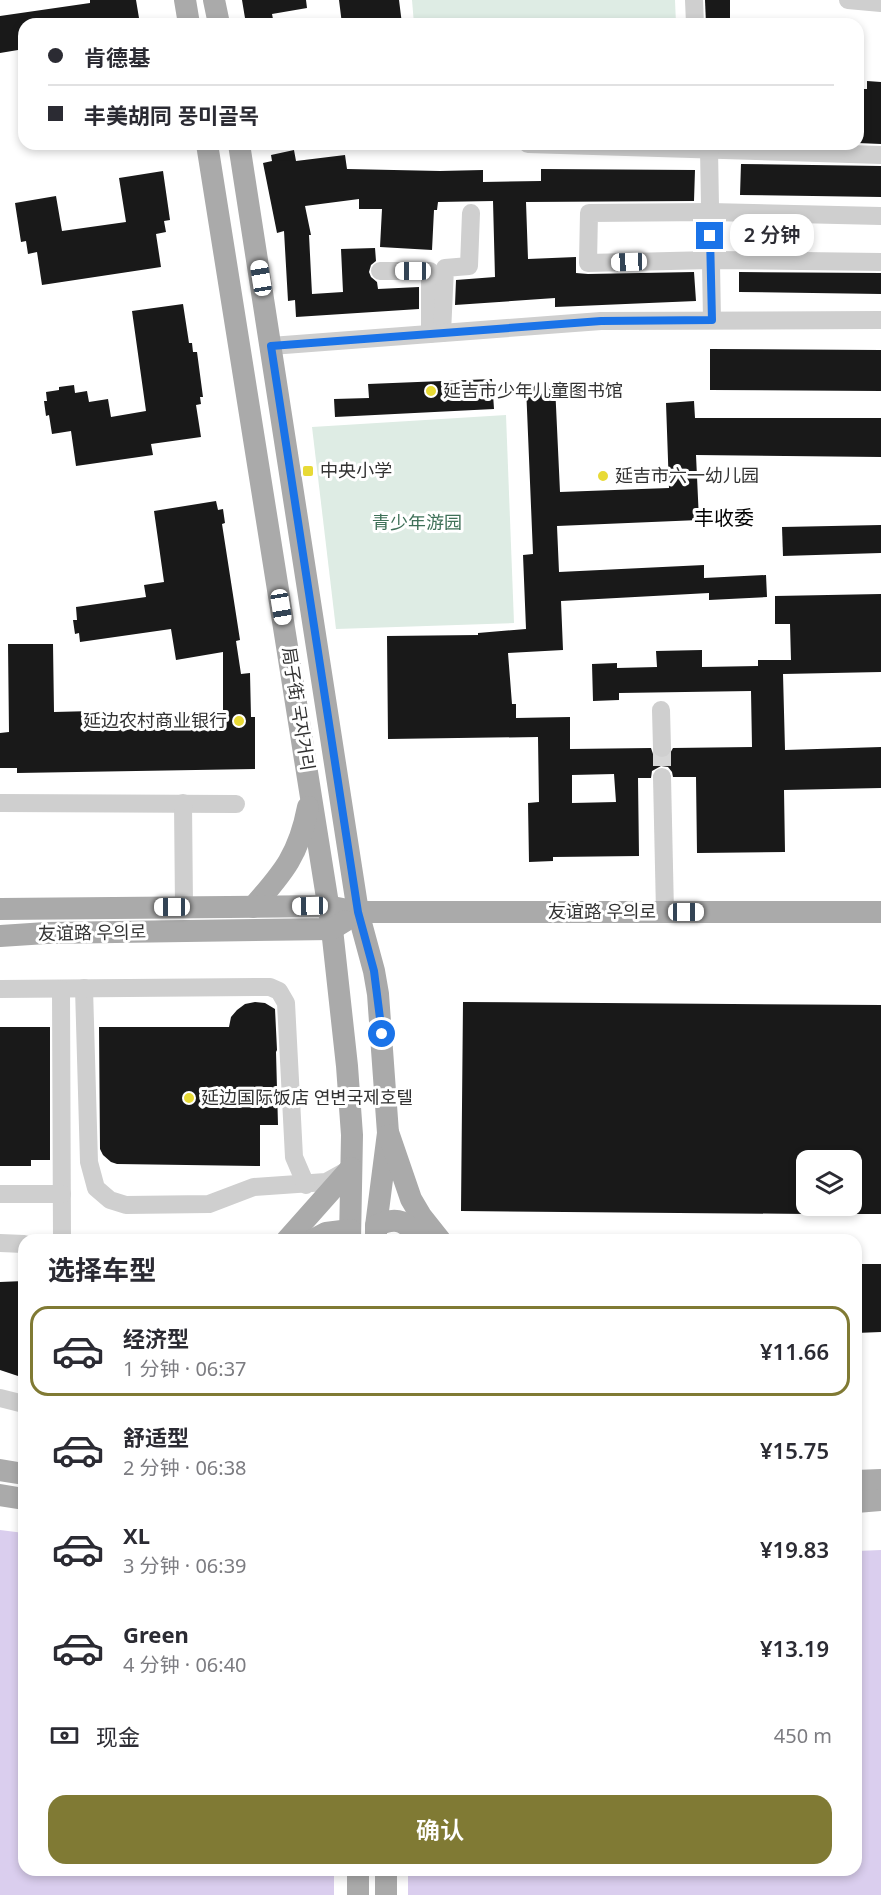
<!DOCTYPE html>
<html lang="zh">
<head>
<meta charset="utf-8">
<style>
  :root { --surface:#fff; --page:#f7f7f7; --text:#2b2b33; --muted:#7c7c81; --line:#e1e1e2; --accent:#807a34 }
  body { margin:0; font-family:"Noto Sans","Noto Sans SC","Noto Sans KR",sans-serif; background:var(--page); color:var(--text); height:100vh; display:flex; flex-direction:column; font-size:22px; white-space:nowrap }
  * { box-sizing:border-box; margin:0 }
  p { font-size:20px; color:var(--muted) }
  .icon { flex:none; width:33px; height:33px; fill:none; stroke:currentColor; stroke-width:2; stroke-linecap:round; stroke-linejoin:round }
  .map { position:relative; flex:1; overflow:hidden }
  .panel { position:absolute; left:18px; top:1234px; width:844px; height:642px; display:flex; flex-direction:column; background:var(--surface); border-radius:18px; box-shadow:0 3px 9px #0003 }
  .panel>* { flex:none }
  .top-card { position:absolute; left:18px; top:18px; width:846px; height:132px; border-radius:18px; box-shadow:0 3px 9px #0003; display:grid; align-content:center; height:132px; padding:0 30px; background:var(--surface) }
  .fabs { position:absolute; left:796px; top:1150px; display:grid; gap:12px }
  .fabs a { display:grid; place-items:center; width:66px; height:66px; border-radius:12px; background:var(--surface); box-shadow:0 3px 9px #0003; font-size:30px }
  .end { position:absolute; width:27px; height:27px; margin:-14px; border:8px solid #1a73e8; background:#fff; box-shadow:0 0 0 3px #fff }
  .from { border-radius:50% }
  .bubble { position:absolute; height:42px; border-radius:18px; background:var(--surface); box-shadow:0 3px 9px #0003; font-size:20px; font-weight:600; line-height:42px; text-align:center }
  .car { position:absolute; width:18px; height:36px; margin:-18px -9px; border-radius:8px; box-shadow:0 0 4px 2px #0007; background:linear-gradient(#fff 24%,#345 0 40%,#fff 0 76%,#345 0 86%,#fff 0) }
  .top-card b { display:flex; align-items:center; gap:21px; height:57px; font-size:22px }
  .top-card b+b { border-top:2px solid var(--line) }
  .top-card i { width:15px; height:15px; background:var(--text) }
  ul { padding:0; list-style:none }
  li { display:flex; align-items:center; gap:18px; height:90px; margin:0 12px 9px; padding:0 18px; border:3px solid transparent; border-radius:18px }
  li div { flex:1 }
  li b { display:block; font-size:22px }
  li em { font-style:normal; font-weight:600 }
  li.active { border-color:var(--accent) }
  li>.icon { width:54px; height:54px; stroke-width:1.5 }
  h2 { padding:0 30px; font-size:27px; line-height:72px }
  .pay { display:flex; align-items:center; gap:15px; height:66px; padding:0 30px; font-size:22px }
  .pay p { margin-inline-start:auto }
  .button { display:flex; gap:12px; margin-top:auto; padding:12px 30px }
  .button a { flex:1; height:69px; border-radius:18px; background:var(--accent); color:#fff; font-size:24px; font-weight:600; line-height:69px; text-align:center }
  .map>svg:first-child { display:block }
  .green { fill:#deece4 }
  .water { fill:#daceee }
  .pier { fill:#fff }
  .building { fill:#191919; fill-rule:evenodd }
  .lines { fill:none; stroke-linecap:round; stroke-linejoin:round }
  .minor-tunnel { stroke:#d6d6d6; stroke-width:18; stroke-dasharray:18 9; stroke-linecap:butt }
  .minor { stroke:#cfcfcf; stroke-width:18 }
  .major { stroke:#aaa; stroke-width:22 }
  .route { stroke:#1a73e8; stroke-width:8 }
  .poi-dot { fill:#e8da36; stroke:#fff; stroke-width:2 }
  .labels { text-anchor:middle; stroke-width:6; stroke-linejoin:round; paint-order:stroke }
  .poi-label { font-size:18px; fill:#323232; stroke:#fff; text-anchor:start }
  .park-label { font-size:18px; fill:#3e7058; stroke:#fff }
  .street-label { font-size:18px; fill:#323232; stroke:#fff }
  .neighbourhood-label { font-size:20px; fill:#000; stroke:#fff }
</style>
</head>
<body>
<div class="map">
<svg width="881" height="1895" viewBox="0 0 881 1895">
  <rect width="100%" height="100%" fill="#fff"/>
  <g class="green">
    <polygon points="412,0 675,0 676,24 414,24"/>
    <polygon points="506,415 514,623 336,629 312,427"/>
  </g>
  <polygon class="water" points="0,1530 24,1533 24,1870 856,1870 857,1551 881,1550 881,1895 0,1895"/>
  <rect class="pier" x="334" y="1871" width="74" height="24"/>
  <g class="building">
    <polygon points="90,0 136,0 140,24 24,24 24,49 0,53 0,16 90,3"/>
    <polygon points="242,0 306,0 307,8 272,14 274,24 246,24"/>
    <polygon points="339,0 399,0 402,24 342,24"/>
    <polygon points="705,0 730,0 730,24 706,24"/>
    <polygon points="867,81 881,82 881,144 858,143 858,89 867,89"/>
    <polygon points="294,150 296,161 345,155 347,169 440,171 483,170 483,182 541,181 541,169 695,170 694,201 526,202 528,259 576,257 576,273 588,274 694,272 696,301 555,307 555,298 455,305 456,280 495,277 493,201 438,202 437,210 434,210 432,250 380,247 382,209 359,209 359,199 305,206 311,235 309,235 312,294 343,292 341,249 375,248 376,261 371,265 369,272 371,277 377,282 378,289 419,287 419,309 296,317 295,300 288,301 284,231 277,233 263,163 272,161 271,155"/>
    <polygon points="741,164 881,166 881,197 740,195"/>
    <polygon points="163,171 170,220 164,221 166,232 156,234 161,267 42,285 37,252 28,254 26,241 21,242 15,203 56,196 62,231 126,222 119,178"/>
    <polygon points="739,272 881,273 881,294 739,292"/>
    <polygon points="183,304 189,343 192,343 193,352 197,352 203,397 200,397 201,404 196,405 201,437 151,444 153,455 76,466 71,431 52,434 49,415 46,416 44,401 47,401 46,392 59,390 59,387 74,385 75,393 87,391 89,402 108,399 111,417 146,411 132,311"/>
    <polygon points="710,349 881,350 881,391 710,390"/>
    <polygon points="492,379 494,409 335,417 334,399 369,398 368,384"/>
    <path d="M555,385L560,492L669,488L666,403L694,401L695,418H881V457L696,455L699,520L557,526L559,572L704,565V578L766,575L767,597L709,600V593L561,601L563,650L508,653L512,704H516V718L570,717V749L651,748L653,754L662,759L668,757L673,748L752,747L751,691L619,693V700L593,701L592,664L617,663V668L657,667L656,651L702,650V667L758,666V660H791L790,624H775V596L881,594V672L783,674L785,750L881,747V788L784,790L785,852L697,853L696,777H673L672,772L668,767L661,766L652,771L651,778H638L639,856L553,857V861L529,862L528,803L539,802L538,737L388,739L387,636L478,635V633L526,629L523,555L533,554L526,386ZM614,774L616,802L572,803V775Z"/>
    <polygon points="216,501 218,510 223,509 225,523 222,524 240,640 236,641 241,674 250,673 251,717 255,717 255,769 17,773 17,768 0,768 0,733 9,732 8,644 53,644 54,712 93,711 94,727 223,725 223,652 176,660 171,629 80,642 79,633 75,634 73,620 77,620 76,607 146,597 144,585 164,582 154,511"/>
    <polygon points="881,525 881,553 783,556 782,527"/>
    <polygon points="255,1002 265,1003 275,1009 277,1050 276,1052 278,1125 260,1125 260,1166 117,1164 111,1162 103,1155 100,1149 99,1027 229,1027 231,1017 237,1010 245,1004"/>
    <polygon points="463,1002 881,1005 881,1214 852,1214 852,1161 807,1161 807,1214 461,1211"/>
    <polygon points="0,1027 50,1027 50,1160 31,1160 31,1166 0,1166"/>
    <polygon points="856,1264 881,1264 881,1332 856,1333"/>
    <polygon points="24,1281 24,1378 0,1370 0,1282"/>
  </g>
  <g class="lines">
    <polyline class="minor-tunnel" points="662,748 662,777"/>
    <g class="minor">
      <polyline points="694,0 695,24"/>
      <polyline points="848,0 881,3"/>
      <polyline points="528,144 881,155"/>
      <polyline points="709,149 712,320"/>
      <polyline points="881,216 710,212 589,213 588,263 711,260 881,262"/>
      <polyline points="380,271 430,271 430,334"/>
      <polyline points="442,333 445,268 469,266 471,213"/>
      <polyline points="271,346 601,321 881,320"/>
      <polyline points="661,710 662,748"/>
      <polyline points="662,777 665,912"/>
      <polyline points="0,803 236,804"/>
      <polyline points="183,803 184,907"/>
      <polyline points="84,988 89,1162 96,1188 110,1200 126,1205 209,1204 254,1187 326,1182 344,1172"/>
      <polyline points="0,989 270,987 279,991 286,1003 294,1157 306,1185"/>
      <polyline points="61,989 62,1240"/>
      <polyline points="0,1194 62,1194"/>
      <polyline points="0,1243 24,1244"/>
      <polyline points="0,1398 24,1404"/>
    </g>
    <g class="major">
      <polyline points="185,0 189,24"/>
      <polyline points="214,0 219,24"/>
      <polyline points="207,144 332,929 347,1066 352,1135 350,1240"/>
      <polyline points="239,144 358,912 374,971 378,994 388,1133 376,1226 376,1240"/>
      <path d="M253,907C284,872 299,854 308,807"/>
      <polyline points="0,909 327,906 358,912 881,912"/>
      <polyline points="0,936 46,933 332,929 345,921"/>
      <polyline points="389,1135 411,1199 421,1216 440,1240"/>
      <path d="M376,1226C398,1215 407,1222 421,1240"/>
      <polyline points="287,1240 351,1168"/>
      <polyline points="313,1240 326,1233 350,1230"/>
      <polyline points="0,1470 24,1474"/>
      <polyline points="856,1481 881,1480"/>
      <polyline points="0,1495 24,1499"/>
      <polyline points="856,1502 881,1500"/>
      <polyline points="358,1870 358,1895"/>
      <polyline points="386,1870 386,1895"/>
    </g>
  </g>
  <g class="lines">
    <polyline class="route" points="382,1034 374,971 358,912 271,346 601,321 712,320 710,236"/>
  </g>
  <g class="poi-dot">
    <circle cx="431" cy="391" r="6"/>
    <rect x="302" y="465" width="12" height="12" rx="3"/>
    <circle cx="603" cy="476" r="6"/>
    <circle cx="239" cy="721" r="6"/>
    <circle cx="189" cy="1098" r="6"/>
  </g>
  <g class="labels">
    <g class="poi-label">
      <text x="443" y="397">延吉市少年儿童图书馆</text>
      <text x="320" y="477">中央小学</text>
      <text x="615" y="482">延吉市六一幼儿园</text>
      <text x="227" y="727" text-anchor="end">延边农村商业银行</text>
      <text x="201" y="1104">延边国际饭店 연변국제호텔</text>
    </g>
    <g class="park-label">
      <text x="417" y="529">青少年游园</text>
    </g>
    <g class="street-label">
      <text transform="translate(298 709) rotate(81)" y="6">局子街 국자거리</text>
      <text x="602" y="918">友谊路 우의로</text>
      <text transform="translate(92 933) rotate(-1)" y="6">友谊路 우의로</text>
    </g>
    <g class="neighbourhood-label">
      <text x="724" y="525">丰收委</text>
    </g>
  </g>
</svg>
<div class="fabs">
<a><svg class="icon" aria-label="layers" viewBox="0 0 24 24"><path d="M12 4l9 5-9 5-9-5zM3 14l9 5 9-5"/></svg></a>
</div>
<i class="end from" style="left:382px;top:1034px"></i>
<i class="end" style="left:710px;top:236px"></i>
<div class="bubble" style="left:730px;top:214px;width:84px">2 分钟</div>
<i class="car" style="left:629px;top:262px;rotate:268deg"></i>
<i class="car" style="left:413px;top:271px;rotate:270deg"></i>
<i class="car" style="left:261px;top:278px;rotate:351deg"></i>
<i class="car" style="left:281px;top:607px;rotate:171deg"></i>
<i class="car" style="left:310px;top:906px;rotate:269deg"></i>
<i class="car" style="left:172px;top:907px;rotate:270deg"></i>
<i class="car" style="left:686px;top:912px;rotate:90deg"></i>
<div class="top-card">
<b><i class="from"></i>肯德基</b>
<b><i></i>丰美胡同 풍미골목</b>
</div>
<section class="panel">
<h2>选择车型</h2>
<ul>
<li class="active"><svg class="icon" aria-label="car" viewBox="0 0 24 24"><path d="M5 17H2v-5l4-1 3-4h7l3 4 3 1v5h-3M9 17h6M6 11h13"/><circle cx="7" cy="17" r="2"/><circle cx="17" cy="17" r="2"/></svg><div><b>经济型</b><p>1 分钟 · 06:37</p></div><em>¥11.66</em></li>
<li><svg class="icon" aria-label="car" viewBox="0 0 24 24"><path d="M5 17H2v-5l4-1 3-4h7l3 4 3 1v5h-3M9 17h6M6 11h13"/><circle cx="7" cy="17" r="2"/><circle cx="17" cy="17" r="2"/></svg><div><b>舒适型</b><p>2 分钟 · 06:38</p></div><em>¥15.75</em></li>
<li><svg class="icon" aria-label="car" viewBox="0 0 24 24"><path d="M5 17H2v-5l4-1 3-4h7l3 4 3 1v5h-3M9 17h6M6 11h13"/><circle cx="7" cy="17" r="2"/><circle cx="17" cy="17" r="2"/></svg><div><b>XL</b><p>3 分钟 · 06:39</p></div><em>¥19.83</em></li>
<li><svg class="icon" aria-label="car" viewBox="0 0 24 24"><path d="M5 17H2v-5l4-1 3-4h7l3 4 3 1v5h-3M9 17h6M6 11h13"/><circle cx="7" cy="17" r="2"/><circle cx="17" cy="17" r="2"/></svg><div><b>Green</b><p>4 分钟 · 06:40</p></div><em>¥13.19</em></li>
</ul>
<div class="pay"><svg class="icon" aria-label="cash" viewBox="0 0 24 24"><path d="M3 7h18v10H3z"/><circle cx="12" cy="12" r="2"/></svg>现金<p>450 m</p></div>
<div class="button"><a>确认</a></div>
</section>
</div>
</body>
</html>
